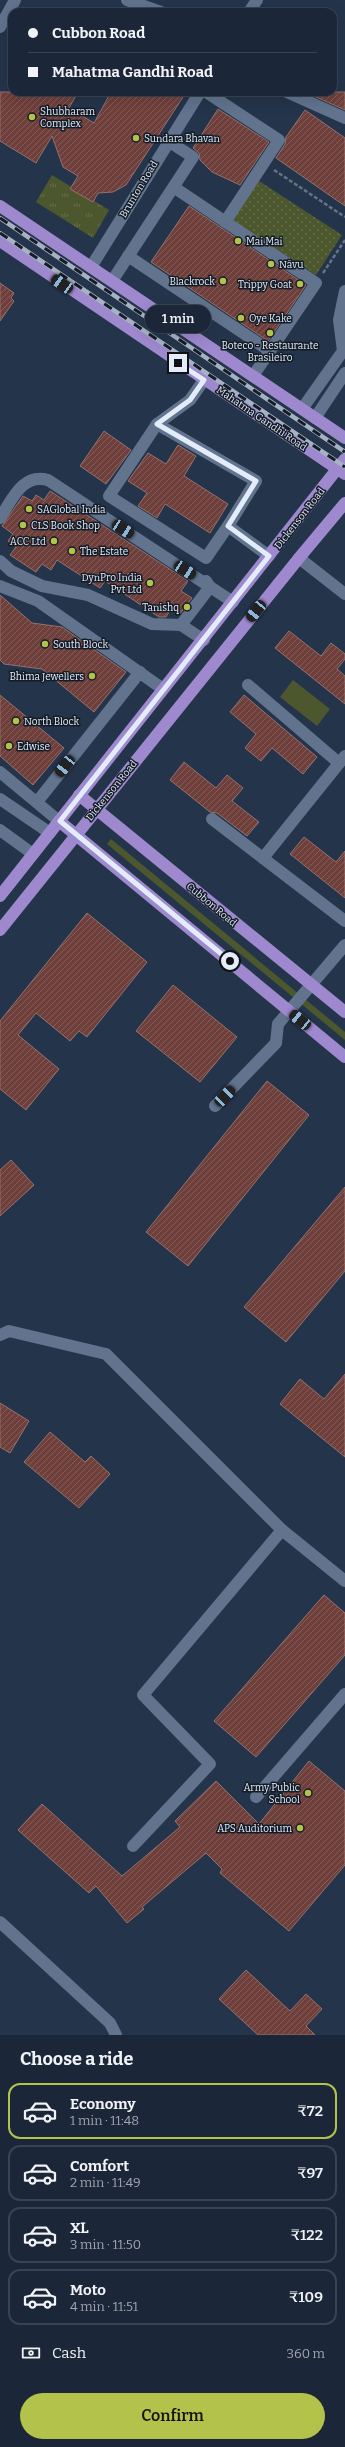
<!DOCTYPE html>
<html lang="en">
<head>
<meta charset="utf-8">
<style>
  :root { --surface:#1b2738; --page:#283343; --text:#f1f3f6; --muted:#a0a5ae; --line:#394453; --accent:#b3c24b }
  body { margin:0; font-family:Bitter,serif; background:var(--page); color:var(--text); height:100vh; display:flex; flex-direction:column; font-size:15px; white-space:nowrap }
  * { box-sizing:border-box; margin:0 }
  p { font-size:13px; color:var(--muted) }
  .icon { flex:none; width:22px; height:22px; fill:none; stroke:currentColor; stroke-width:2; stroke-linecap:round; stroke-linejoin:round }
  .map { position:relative; height:2035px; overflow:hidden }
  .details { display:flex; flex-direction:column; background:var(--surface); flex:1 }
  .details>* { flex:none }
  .top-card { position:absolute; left:8px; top:8px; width:329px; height:88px; border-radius:12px; box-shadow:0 4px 16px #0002,0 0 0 1px var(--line); display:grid; align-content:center; height:88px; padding:0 20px; background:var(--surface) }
  .end { position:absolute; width:18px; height:18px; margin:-9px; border:5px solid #e2ecfb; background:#111; box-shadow:0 0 0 2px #111 }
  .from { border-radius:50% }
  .bubble { position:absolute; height:28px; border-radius:14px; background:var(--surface); box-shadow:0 4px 16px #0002,0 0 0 1px var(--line); font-size:13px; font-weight:600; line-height:28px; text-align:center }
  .car { position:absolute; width:12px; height:24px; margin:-12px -6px; border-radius:5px; box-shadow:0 0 3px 1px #0007; background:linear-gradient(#222 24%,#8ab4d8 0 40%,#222 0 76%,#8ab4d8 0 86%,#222 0) }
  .top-card b { display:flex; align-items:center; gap:14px; height:38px; font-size:15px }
  .top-card b+b { border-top:1px solid var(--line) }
  .top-card i { width:10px; height:10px; background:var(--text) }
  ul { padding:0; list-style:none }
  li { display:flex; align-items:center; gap:12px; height:56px; margin:0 8px 6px; padding:0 12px; border:2px solid var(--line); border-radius:12px }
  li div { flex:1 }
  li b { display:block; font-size:15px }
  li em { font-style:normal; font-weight:600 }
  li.selected { border-color:var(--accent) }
  li>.icon { width:36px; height:36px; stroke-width:1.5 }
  h2 { padding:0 20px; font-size:18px; line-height:48px }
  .pay { display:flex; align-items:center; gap:10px; height:44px; padding:0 20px; font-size:15px }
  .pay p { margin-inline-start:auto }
  .action { display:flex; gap:8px; margin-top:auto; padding:8px 20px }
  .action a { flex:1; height:46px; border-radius:24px; background:var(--accent); color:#111; font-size:16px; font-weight:600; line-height:46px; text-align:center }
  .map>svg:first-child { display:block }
  .grass { fill:url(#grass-tufts) }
  .park { fill:#4d572e }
  .garden { fill:url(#garden-dots) }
  .building { fill:url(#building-hatch); stroke:#94716d }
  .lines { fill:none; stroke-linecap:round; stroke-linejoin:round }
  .path { stroke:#667387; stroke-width:2.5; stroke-dasharray:4 2; stroke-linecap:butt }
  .minor { stroke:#61738d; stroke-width:12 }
  .major { stroke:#9e88ce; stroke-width:12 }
  .rail-casing { stroke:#a6b2c3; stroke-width:4.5 }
  .rail { stroke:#141c26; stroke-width:3; stroke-dasharray:9; stroke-linecap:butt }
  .route { stroke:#e2ecfb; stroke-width:5 }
  .poi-dot { fill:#b3c24b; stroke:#141c26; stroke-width:1.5 }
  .labels { text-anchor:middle; stroke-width:3; stroke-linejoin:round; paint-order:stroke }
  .poi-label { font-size:10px; fill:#e2ecfb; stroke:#141c26; text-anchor:start }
  .street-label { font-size:10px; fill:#e2ecfb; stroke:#141c26 }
</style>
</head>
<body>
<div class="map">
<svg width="345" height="2035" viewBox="0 0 345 2035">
  <defs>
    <pattern id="grass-tufts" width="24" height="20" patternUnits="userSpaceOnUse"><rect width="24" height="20" fill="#4d572e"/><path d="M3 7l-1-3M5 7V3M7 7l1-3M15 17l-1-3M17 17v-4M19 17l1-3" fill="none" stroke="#666f4d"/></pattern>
    <pattern id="garden-dots" width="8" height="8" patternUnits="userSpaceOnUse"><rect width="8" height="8" fill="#4d572e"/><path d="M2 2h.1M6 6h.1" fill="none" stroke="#666f4d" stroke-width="1.8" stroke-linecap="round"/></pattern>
    <pattern id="building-hatch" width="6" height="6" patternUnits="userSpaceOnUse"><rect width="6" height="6" fill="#6f3f3b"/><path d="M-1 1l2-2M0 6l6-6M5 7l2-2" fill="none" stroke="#835b58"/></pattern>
  </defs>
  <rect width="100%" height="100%" fill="#24344a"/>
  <g class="grass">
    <polygon points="52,175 109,210 93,238 36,202"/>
    <polygon points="111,839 345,1032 345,1040 107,844"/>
  </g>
  <polygon class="park" points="293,680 330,709 317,726 280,697"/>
  <polygon class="garden" points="256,179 342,235 316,275 230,219"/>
  <g class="building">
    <polygon points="0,92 78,92 69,108 94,123 111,92 174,92 183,97 126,185 113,192 98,193 93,202 70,189 78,176 63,167 52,136 36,163 0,141"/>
    <polygon points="305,92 345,92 345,110"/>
    <polygon points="218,109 269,142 240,185 212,172 200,160 199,153 193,148"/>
    <polygon points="305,110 345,138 345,206 276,158 285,144 286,137"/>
    <polygon points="189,206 306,285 268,341 151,262"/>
    <polygon points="0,283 14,293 11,298 14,301 0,321"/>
    <polygon points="104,431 131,450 106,484 80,466"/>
    <polygon points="178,445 196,456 184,476 228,504 210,533 165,504 157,518 138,506 147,493 128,481 148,453 166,464"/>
    <polygon points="50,491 188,581 181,591 192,598 179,615 171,609 166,617 159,617 105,581 100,588 57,560 51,570 42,564 36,572 10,555 16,547 8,541 13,534 2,526 23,496 32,501 36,495 44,500"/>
    <polygon points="0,595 32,623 62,627 126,672 94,712 42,669 4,664 0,660"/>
    <polygon points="289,631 321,656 331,643 345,654 345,659 337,669 345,676 345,704 275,648"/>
    <polygon points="0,695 64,748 33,785 0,756"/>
    <polygon points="244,695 317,757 303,774 272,748 261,761 245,748 256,734 230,712"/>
    <polygon points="184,762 216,788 227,775 243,788 232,801 259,822 247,836 217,813 210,812 170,780"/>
    <polygon points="304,837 336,862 345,851 345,898 290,854"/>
    <polygon points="87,913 147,962 87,1037 79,1031 70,1041 36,1013 18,1035 59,1069 26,1110 0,1089 0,1021"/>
    <polygon points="173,985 237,1037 200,1082 136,1031"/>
    <polygon points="267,1081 309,1115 188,1266 146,1232"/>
    <polygon points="11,1160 34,1185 0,1216 0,1170"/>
    <polygon points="345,1187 345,1271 286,1342 244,1307"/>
    <polygon points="345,1374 345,1457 280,1404 300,1379 324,1399"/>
    <polygon points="0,1403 29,1421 10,1453 0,1447"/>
    <polygon points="50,1432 85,1462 91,1456 110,1474 79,1508 24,1462"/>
    <polygon points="324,1595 345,1613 345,1655 256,1757 214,1721"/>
    <polygon points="309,1761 345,1791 345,1865 289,1931 220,1873 222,1869 206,1853 142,1907 144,1909 127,1923 96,1886 89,1893 18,1830 42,1804 122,1876 180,1827 175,1821 216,1781 259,1824"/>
    <polygon points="246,1970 290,2011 306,1994 322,2009 306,2026 315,2035 258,2035 219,1999"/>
  </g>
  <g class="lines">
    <g class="path">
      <polyline points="274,170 345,217"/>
      <polyline points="323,273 345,240"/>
    </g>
    <g class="minor">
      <polyline points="127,0 161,12"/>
      <polyline points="249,12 257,0"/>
      <polyline points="0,27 15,0"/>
      <polyline points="206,92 279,140 225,222"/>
      <polyline points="287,92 345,118"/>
      <polyline points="175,188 316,283 253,376"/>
      <polyline points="128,256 270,351"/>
      <polyline points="91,267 200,92"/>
      <polyline points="112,281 193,157 168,141"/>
      <polyline points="204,380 190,400 157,424 109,496 206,558 228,526"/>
      <polyline points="302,409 343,351 339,320 345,291"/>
      <polyline points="315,418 345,373"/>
      <polyline points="157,424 256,481 228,526 269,556"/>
      <path d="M0,518C12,500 22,473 48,480L233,602"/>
      <polyline points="299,558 345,594"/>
      <polyline points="0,561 11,571 42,586 88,595 152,624 181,625 204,640"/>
      <polyline points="0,586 38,601 163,689"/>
      <polyline points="181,625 210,587 206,581"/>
      <polyline points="248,685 339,763"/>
      <polyline points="0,772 59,821"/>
      <polyline points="0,799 50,833"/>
      <polyline points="37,802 140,672"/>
      <polyline points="212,819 345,921"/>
      <polyline points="0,830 33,854"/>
      <polyline points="263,858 345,756"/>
      <polyline points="215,1106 276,1043 278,1024 345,945"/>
      <polyline points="0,1335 9,1331 106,1354 282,1530 143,1695 210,1764 133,1846"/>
      <polyline points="282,1530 345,1581"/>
      <polyline points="256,1797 345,1694"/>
      <polyline points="0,1922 110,2023 116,2035"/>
    </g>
    <g class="major">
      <polyline points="0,206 345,438"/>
      <polyline points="0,241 345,474"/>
      <polyline points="79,795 345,1012"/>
      <polyline points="59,821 345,1057"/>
      <polyline points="0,896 345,459"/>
      <polyline points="0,930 299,558 345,503"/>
    </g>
    <g class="rail-casing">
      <g id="rail">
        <polyline points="0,218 345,452"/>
        <polyline points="0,233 345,467"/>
      </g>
    </g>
    <use href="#rail" class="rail"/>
  </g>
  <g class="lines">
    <polyline class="route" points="178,363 204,380 190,400 157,424 256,481 228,526 269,556 60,821 230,961"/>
  </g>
  <g class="poi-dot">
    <circle cx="32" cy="117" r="4"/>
    <circle cx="136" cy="138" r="4"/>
    <circle cx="238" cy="241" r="4"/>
    <circle cx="271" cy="264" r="4"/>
    <circle cx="223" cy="281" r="4"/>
    <circle cx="300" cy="284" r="4"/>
    <circle cx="241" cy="318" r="4"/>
    <circle cx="270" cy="333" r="4"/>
    <circle cx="29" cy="509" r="4"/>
    <circle cx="23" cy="525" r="4"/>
    <circle cx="54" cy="541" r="4"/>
    <circle cx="72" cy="551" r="4"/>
    <circle cx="150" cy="583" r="4"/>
    <circle cx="187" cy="607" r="4"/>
    <circle cx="45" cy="644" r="4"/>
    <circle cx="92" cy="676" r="4"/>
    <circle cx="16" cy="721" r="4"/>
    <circle cx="9" cy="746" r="4"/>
    <circle cx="308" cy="1793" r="4"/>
    <circle cx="300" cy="1828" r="4"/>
  </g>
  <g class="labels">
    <g class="poi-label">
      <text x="40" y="115">Shubharam<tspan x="40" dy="12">Complex</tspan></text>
      <text x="144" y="142">Sundara Bhavan</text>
      <text x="246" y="245">Mai Mai</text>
      <text x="279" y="268">Nāvu</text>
      <text x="215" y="285" text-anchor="end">Blackrock</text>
      <text x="292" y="288" text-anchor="end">Trippy Goat</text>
      <text x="249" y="322">Oye Kake</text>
      <text x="270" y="349" text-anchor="middle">Boteco - Restaurante<tspan x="270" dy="12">Brasileiro</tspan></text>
      <text x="37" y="513">SAGlobal India</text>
      <text x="31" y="529">CLS Book Shop</text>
      <text x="46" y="545" text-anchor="end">ACC Ltd</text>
      <text x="80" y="555">The Estate</text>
      <text x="142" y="581" text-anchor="end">DynPro India<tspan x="142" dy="12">Pvt Ltd</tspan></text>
      <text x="179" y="611" text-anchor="end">Tanishq</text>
      <text x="53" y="648">South Block</text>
      <text x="84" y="680" text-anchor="end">Bhima Jewellers</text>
      <text x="24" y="725">North Block</text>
      <text x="17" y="750">Edwise</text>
      <text x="300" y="1791" text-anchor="end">Army Public<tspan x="300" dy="12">School</tspan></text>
      <text x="292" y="1832" text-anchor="end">APS Auditorium</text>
    </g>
    <g class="street-label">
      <text transform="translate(138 189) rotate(-59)" y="4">Brunton Road</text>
      <text transform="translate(262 418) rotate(34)" y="4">Mahatma Gandhi Road</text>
      <text transform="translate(299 518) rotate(-52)" y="4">Dickenson Road</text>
      <text transform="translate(111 790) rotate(-51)" y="4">Dickenson Road</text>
      <text transform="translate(212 904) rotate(40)" y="4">Cubbon Road</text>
    </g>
  </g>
</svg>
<i class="end from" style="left:230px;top:961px"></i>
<i class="end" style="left:178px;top:363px"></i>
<div class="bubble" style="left:145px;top:305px;width:66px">1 min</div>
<i class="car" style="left:62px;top:284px;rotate:304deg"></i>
<i class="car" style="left:123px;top:529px;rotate:123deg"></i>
<i class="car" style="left:185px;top:570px;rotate:123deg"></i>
<i class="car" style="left:256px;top:611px;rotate:219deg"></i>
<i class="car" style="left:65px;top:766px;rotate:218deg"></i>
<i class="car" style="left:300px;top:1020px;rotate:309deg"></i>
<i class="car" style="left:225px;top:1096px;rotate:44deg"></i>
<div class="top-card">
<b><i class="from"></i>Cubbon Road</b>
<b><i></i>Mahatma Gandhi Road</b>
</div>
</div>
<section class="details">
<h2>Choose a ride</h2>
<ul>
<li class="selected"><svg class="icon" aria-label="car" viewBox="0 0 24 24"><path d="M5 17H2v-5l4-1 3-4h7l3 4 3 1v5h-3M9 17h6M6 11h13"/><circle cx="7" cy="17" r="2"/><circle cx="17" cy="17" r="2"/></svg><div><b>Economy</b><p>1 min · 11:48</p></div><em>₹72</em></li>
<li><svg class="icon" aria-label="car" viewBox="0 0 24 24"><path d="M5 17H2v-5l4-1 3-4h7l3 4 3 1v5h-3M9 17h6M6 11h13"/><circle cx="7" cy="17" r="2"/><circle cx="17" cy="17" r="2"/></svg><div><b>Comfort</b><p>2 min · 11:49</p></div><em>₹97</em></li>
<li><svg class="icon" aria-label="car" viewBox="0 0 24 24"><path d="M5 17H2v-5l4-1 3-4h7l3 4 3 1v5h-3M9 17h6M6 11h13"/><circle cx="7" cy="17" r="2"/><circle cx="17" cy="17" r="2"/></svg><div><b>XL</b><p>3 min · 11:50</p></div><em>₹122</em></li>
<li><svg class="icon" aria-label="car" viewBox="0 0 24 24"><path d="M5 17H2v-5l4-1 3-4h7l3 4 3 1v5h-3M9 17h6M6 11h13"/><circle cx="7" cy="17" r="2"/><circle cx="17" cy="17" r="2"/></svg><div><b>Moto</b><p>4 min · 11:51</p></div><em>₹109</em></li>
</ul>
<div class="pay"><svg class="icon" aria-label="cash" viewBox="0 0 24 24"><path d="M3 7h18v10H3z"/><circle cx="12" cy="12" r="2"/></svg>Cash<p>360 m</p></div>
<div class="action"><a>Confirm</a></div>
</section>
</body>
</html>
